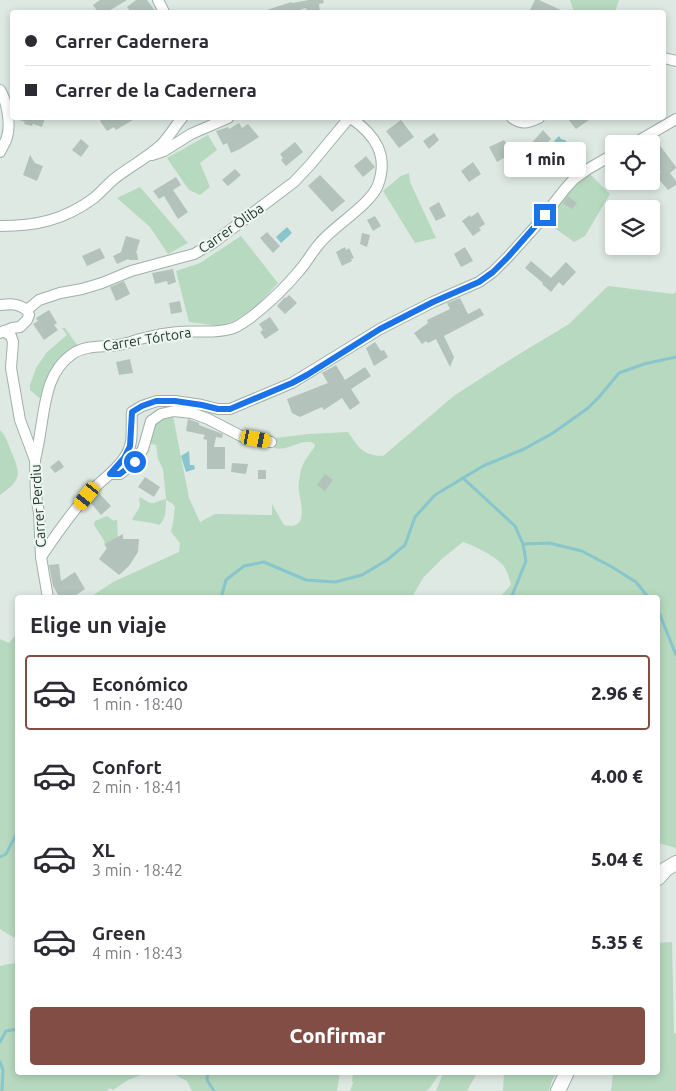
<!DOCTYPE html>
<html lang="es">
<head>
<meta charset="utf-8">
<style>
  :root { --surface:#fff; --page:#f7f7f7; --text:#2b2b33; --muted:#7c7c81; --line:#e1e1e2; --accent:#814d45 }
  body { margin:0; font-family:Ubuntu,sans-serif; background:var(--page); color:var(--text); height:100vh; display:flex; flex-direction:column; font-size:19px; white-space:nowrap }
  * { box-sizing:border-box; margin:0 }
  p { font-size:16px; color:var(--muted) }
  .icon { flex:none; width:28px; height:28px; fill:none; stroke:currentColor; stroke-width:2; stroke-linecap:round; stroke-linejoin:round }
  .map { position:relative; flex:1; overflow:hidden }
  .details { position:absolute; left:15px; top:595px; width:645px; height:480px; display:flex; flex-direction:column; background:var(--surface); border-radius:5px; box-shadow:0 2px 8px #0003 }
  .details>* { flex:none }
  .guide { position:absolute; left:10px; top:10px; width:656px; height:110px; border-radius:5px; box-shadow:0 2px 8px #0003; display:grid; align-content:center; height:110px; padding:0 15px; background:var(--surface) }
  .tools { position:absolute; left:605px; top:135px; display:grid; gap:10px }
  .tools a { display:grid; place-items:center; width:55px; height:55px; border-radius:5px; background:var(--surface); box-shadow:0 2px 8px #0003; font-size:25px }
  .end { position:absolute; width:22px; height:22px; margin:-11px; border:6px solid #1a73e8; background:#fff; box-shadow:0 0 0 2px #fff }
  .from { border-radius:50% }
  .bubble { position:absolute; height:35px; border-radius:5px; background:var(--surface); box-shadow:0 2px 8px #0003; font-size:16px; font-weight:800; line-height:35px; text-align:center }
  .car { position:absolute; width:15px; height:30px; margin:-15px -8px; border-radius:6px; box-shadow:0 0 4px 1px #0007; background:linear-gradient(#f5c518 24%,#345 0 40%,#f5c518 0 76%,#345 0 86%,#f5c518 0) }
  .guide b { display:flex; align-items:center; gap:18px; height:48px; font-size:19px }
  .guide b+b { border-top:1px solid var(--line) }
  .guide i { width:12px; height:12px; background:var(--text) }
  ul { padding:0; list-style:none }
  li { display:flex; align-items:center; gap:15px; height:75px; margin:0 10px 8px; padding:0 5px; border:2px solid transparent; border-radius:5px }
  li div { flex:1 }
  li b { display:block; font-size:19px }
  li em { font-style:normal; font-weight:800 }
  li.on { border-color:var(--accent) }
  li>.icon { width:45px; height:45px; stroke-width:1.5 }
  h2 { padding:0 15px; font-size:22px; line-height:60px }
  .primary-button { display:flex; gap:10px; margin-top:auto; padding:10px 15px }
  .primary-button a { flex:1; height:58px; border-radius:5px; background:var(--accent); color:#fff; font-size:20px; font-weight:800; line-height:58px; text-align:center }
  .map>svg:first-child { display:block }
  .green { fill:#b7d9bf }
  .water { fill:#88c5cc }
  .lines { fill:none; stroke-linecap:round; stroke-linejoin:round }
  .stream { stroke:#88c5cc; stroke-width:3 }
  .building { fill:#b3c3bc }
  .street-casing { stroke:#a1b0aa; stroke-width:12 }
  .secondary-casing { stroke:#9eb4aa; stroke-width:16 }
  .street { stroke:#fff; stroke-width:10 }
  .secondary { stroke:#fff; stroke-width:14 }
  .route { stroke:#1a73e8; stroke-width:6 }
  .labels { text-anchor:middle; stroke-width:4; stroke-linejoin:round; paint-order:stroke }
  .street-label { font-size:14px; fill:#203730; stroke:#eef6f1 }
</style>
</head>
<body>
<div class="map">
<svg width="676" height="1091" viewBox="0 0 676 1091">
  <rect width="100%" height="100%" fill="#dee9e3"/>
  <g class="green">
    <polygon points="570,0 619,0 615,12 574,12"/>
    <polygon points="208,135 217,150 200,163 210,187 200,195 189,190 167,158"/>
    <polygon points="409,173 410,182 436,238 415,243 383,191 401,176"/>
    <polygon points="590,174 610,194 585,236 574,242 545,221 573,185"/>
    <polygon points="140,187 188,243 168,254 150,227 117,198"/>
    <polygon points="241,236 278,283 258,305 236,320 220,326 189,322 176,271 200,263"/>
    <path d="M608,286L673,294L676,292V848L658,843V598L500,597L511,585C509,577 507,569 501,563C494,556 473,545 463,542L443,558L423,578L412,597L89,598L113,582L179,552L180,543L171,532L173,523L175,507L173,504L166,500C166,508 166,520 159,525L152,523L132,520C136,511 142,509 139,499L140,497C156,507 150,503 166,499L163,469L158,459L156,445L149,443L154,426L157,420L173,416L189,498L200,522L215,514L272,515V504L284,525C309,531 301,504 299,491C298,486 299,480 300,475C301,464 309,455 315,446L314,443C300,438 287,452 274,448L275,438L309,434L348,432C360,449 362,455 383,456L455,395L511,359L569,324Z"/>
    <polygon points="62,328 65,328 77,345 64,356 42,400 30,390 30,385 36,368 47,352 67,335"/>
    <path d="M0,430C6,436 8,443 11,451C21,474 22,480 0,495Z"/>
    <polygon points="107,516 114,521 115,520 117,520 118,542 106,548 104,544 105,542 94,525 95,521"/>
    <polygon points="17,633 18,938 17,938 13,937 0,929 0,639 9,643"/>
    <polygon points="672,942 674,1033 676,1034 676,1091 611,1091 613,1073 658,1072 658,943"/>
    <polygon points="17,963 18,1072 146,1073 128,1080 113,1090 110,1088 107,1091 0,1091 0,966 9,964"/>
    <polygon points="172,1073 340,1073 337,1091 192,1091 187,1081"/>
    <polygon points="353,1073 353,1072 440,1073 429,1089 426,1091 350,1091 353,1083 352,1081"/>
    <polygon points="443,1073 443,1072 477,1073 467,1091 436,1091"/>
    <polygon points="504,1073 504,1072 557,1073 552,1080 549,1091 503,1091"/>
  </g>
  <g class="water">
    <path d="M559,136L561,139L565,140C568,143 567,146 563,148L558,147L554,141Z"/>
    <polygon points="287,227 292,233 281,243 276,237"/>
    <polygon points="189,451 190,465 194,465 195,469 186,472 181,456"/>
  </g>
  <g class="lines">
    <g class="stream">
      <polyline points="463,478 515,526 523,544 526,561 511,598"/>
      <polyline points="523,544 549,543 582,551 612,567 636,582 649,598"/>
      <polyline points="221,598 226,580 244,566 264,562 306,580 335,582 362,575 387,560 405,545 415,517 435,495 483,466 524,449 553,433 588,408 599,397 619,373 644,364 676,357"/>
      <polyline points="658,610 676,655"/>
      <polyline points="0,857 6,854 18,831"/>
      <polyline points="0,1042 6,1031 18,1029"/>
      <polyline points="0,1062 3,1070 2,1091"/>
      <polyline points="208,1072 207,1080 214,1091"/>
    </g>
  </g>
  <g class="building">
    <polygon points="100,0 127,0 107,12 98,12 93,5"/>
    <polygon points="136,0 147,0 156,12 131,12 127,7"/>
    <polygon points="309,0 323,0 324,3 319,4 320,12 307,12 306,8 293,12 265,12 264,11 291,2 292,3"/>
    <polygon points="535,0 539,0 565,12 529,12"/>
    <polygon points="18,118 45,118 42,127 33,124 32,126 24,124 25,122 17,119"/>
    <polygon points="104,118 136,118 116,130 114,127 107,131 100,121"/>
    <polygon points="567,118 592,118 576,129"/>
    <polygon points="401,120 414,137 399,148 386,131"/>
    <polygon points="239,123 242,128 248,124 259,137 240,149 231,153 227,143 223,145 216,131 228,127 229,129"/>
    <polygon points="543,130 551,139 547,143 549,145 544,151 541,149 537,153 529,146"/>
    <polygon points="434,133 439,140 429,149 423,141"/>
    <polygon points="81,139 89,146 81,157 72,150"/>
    <polygon points="655,139 676,167 676,168 670,173 676,181 676,185 668,190 656,176 661,172 651,160 651,141"/>
    <polygon points="504,140 512,153 497,162 489,147"/>
    <polygon points="295,142 303,152 286,166 281,160 283,158 280,154"/>
    <polygon points="30,155 35,163 43,166 37,181 23,175"/>
    <polygon points="366,156 375,167 363,177 354,166"/>
    <polygon points="473,162 481,174 469,182 461,171"/>
    <polygon points="235,169 241,175 228,186 222,180"/>
    <polygon points="320,175 345,201 332,212 308,186"/>
    <polygon points="176,177 181,185 173,190 188,212 178,219 164,196 159,199 153,191"/>
    <polygon points="568,196 577,203 572,209 563,203"/>
    <polygon points="439,202 446,216 436,221 429,208"/>
    <polygon points="478,212 485,224 479,228 481,230 473,236 462,221 470,215 471,217"/>
    <polygon points="375,216 381,226 373,231 367,220"/>
    <polygon points="267,232 280,246 273,253 260,238"/>
    <polygon points="362,233 370,235 367,247 360,244"/>
    <polygon points="126,236 140,240 136,253 137,253 138,260 130,260 128,259 117,264 113,256 121,252"/>
    <polygon points="345,247 346,250 349,248 354,258 351,259 352,261 342,266 336,252"/>
    <polygon points="465,247 473,261 461,267 454,254"/>
    <polygon points="100,248 105,258 87,266 82,256"/>
    <polygon points="531,261 551,278 566,262 576,272 563,286 559,282 551,292 542,284 543,283 525,268"/>
    <polygon points="173,269 176,282 168,285 167,281 155,284 152,273"/>
    <polygon points="124,281 130,294 116,301 110,287"/>
    <polygon points="289,295 297,303 285,314 277,306 285,297 286,298"/>
    <polygon points="460,298 468,314 480,308 484,315 444,336 454,357 450,367 436,339 428,343 426,341 422,344 414,333 428,323 427,320 450,309 447,303"/>
    <polygon points="180,301 182,312 171,314 169,303"/>
    <polygon points="49,310 57,323 54,325 58,330 44,340 33,324 38,321 36,318"/>
    <polygon points="270,317 279,330 265,339 260,332 263,330 259,324"/>
    <polygon points="375,342 381,351 384,350 388,357 374,366 366,348"/>
    <polygon points="130,359 133,373 119,375 116,362"/>
    <polygon points="336,365 345,380 365,367 371,376 351,389 360,403 350,410 342,398 324,410 322,407 300,417 292,413 287,399 328,383 322,373"/>
    <polygon points="188,419 199,423 199,425 223,434 222,438 216,437 214,447 225,447 225,469 207,469 207,440 203,439 205,435 186,431"/>
    <polygon points="59,460 64,467 55,473 50,467"/>
    <polygon points="232,463 248,464 246,474 231,472"/>
    <rect x="258" y="470" width="8" height="9"/>
    <polygon points="325,474 333,480 325,491 317,485"/>
    <polygon points="145,477 160,487 154,497 138,487"/>
    <polygon points="99,493 111,506 101,515 90,502"/>
    <polygon points="123,534 123,539 139,539 138,552 129,566 119,575 99,559 107,548 105,544"/>
    <polygon points="59,564 61,581 75,572 85,589 72,598 60,598 53,586 49,565"/>
  </g>
  <g class="lines">
    <g class="street-casing">
      <g id="street">
        <polyline points="158,0 164,12"/>
        <polyline points="664,58 676,61"/>
        <path d="M0,90C7,101 11,124 7,137C6,142 2,147 0,152"/>
        <path d="M512,118C522,125 528,123 539,118"/>
        <polyline points="633,144 676,119"/>
        <polyline points="152,155 164,151 191,134 228,118"/>
        <path d="M0,226C37,226 64,220 94,198C101,192 107,185 114,179C129,167 147,158 161,145C169,137 175,126 182,118"/>
        <path d="M0,305C12,304 16,303 27,310L29,315L27,320L20,327L12,328L0,333"/>
        <polyline points="27,310 39,300 60,293 82,289 102,283 131,271 194,254 213,243 294,182 310,165 349,118"/>
        <polyline points="4,331 11,336 13,342 11,368 20,420 35,460 36,496 39,513 41,557 48,598"/>
        <path d="M35,460C37,451 39,442 40,434C45,406 46,373 71,355C84,345 103,347 118,345C126,344 133,341 140,339C152,336 165,333 178,332C195,330 214,334 230,329C237,328 244,322 250,318C268,304 285,288 299,271C307,262 312,252 320,243C334,226 371,204 378,185C389,155 375,135 351,118"/>
        <polyline points="110,474 120,474 135,462 143,449 151,421 161,414 174,411 192,413 208,419 241,436 271,442"/>
        <path d="M41,557C55,536 70,515 87,495C100,481 125,465 130,446C133,437 131,422 132,412L142,406L157,401H175L202,405L218,409H230L292,383L380,329L433,302L479,282L493,272L508,257L535,227L565,189L574,179L588,169L614,154"/>
      </g>
    </g>
    <g class="secondary-casing">
      <g id="secondary">
        <polyline points="658,878 666,869 676,863"/>
        <polyline points="558,1091 567,1072"/>
      </g>
    </g>
    <use href="#street" class="street"/>
    <use href="#secondary" class="secondary"/>
  </g>
  <g class="lines">
    <polyline class="route" points="135,462 120,474 110,474 124,458 130,446 132,412 142,406 156,401 175,401 202,405 218,409 230,409 292,383 307,375 380,329 433,302 479,282 493,272 508,257 545,215"/>
  </g>
  <g class="labels">
    <g class="street-label">
      <text transform="translate(231 228) rotate(-35)" y="5">Carrer Òliba</text>
      <text transform="translate(147 339) rotate(-9)" y="5">Carrer Tórtora</text>
      <text transform="translate(38 506) rotate(-94)" y="5">Carrer Perdiu</text>
    </g>
  </g>
</svg>
<div class="tools">
<a><svg class="icon" aria-label="locate" viewBox="0 0 24 24"><circle cx="12" cy="12" r="6"/><path d="M12 2v4M12 18v4M2 12h4M18 12h4"/></svg></a>
<a><svg class="icon" aria-label="layers" viewBox="0 0 24 24"><path d="M12 4l9 5-9 5-9-5zM3 14l9 5 9-5"/></svg></a>
</div>
<i class="end from" style="left:135px;top:462px"></i>
<i class="end" style="left:545px;top:215px"></i>
<div class="bubble" style="left:504px;top:142px;width:82px">1 min</div>
<i class="car" style="left:256px;top:439px;rotate:101deg"></i>
<i class="car" style="left:87px;top:496px;rotate:218deg"></i>
<div class="guide">
<b><i class="from"></i>Carrer Cadernera</b>
<b><i></i>Carrer de la Cadernera</b>
</div>
<section class="details">
<h2>Elige un viaje</h2>
<ul>
<li class="on"><svg class="icon" aria-label="car" viewBox="0 0 24 24"><path d="M5 17H2v-5l4-1 3-4h7l3 4 3 1v5h-3M9 17h6M6 11h13"/><circle cx="7" cy="17" r="2"/><circle cx="17" cy="17" r="2"/></svg><div><b>Económico</b><p>1 min · 18:40</p></div><em>2.96 €</em></li>
<li><svg class="icon" aria-label="car" viewBox="0 0 24 24"><path d="M5 17H2v-5l4-1 3-4h7l3 4 3 1v5h-3M9 17h6M6 11h13"/><circle cx="7" cy="17" r="2"/><circle cx="17" cy="17" r="2"/></svg><div><b>Confort</b><p>2 min · 18:41</p></div><em>4.00 €</em></li>
<li><svg class="icon" aria-label="car" viewBox="0 0 24 24"><path d="M5 17H2v-5l4-1 3-4h7l3 4 3 1v5h-3M9 17h6M6 11h13"/><circle cx="7" cy="17" r="2"/><circle cx="17" cy="17" r="2"/></svg><div><b>XL</b><p>3 min · 18:42</p></div><em>5.04 €</em></li>
<li><svg class="icon" aria-label="car" viewBox="0 0 24 24"><path d="M5 17H2v-5l4-1 3-4h7l3 4 3 1v5h-3M9 17h6M6 11h13"/><circle cx="7" cy="17" r="2"/><circle cx="17" cy="17" r="2"/></svg><div><b>Green</b><p>4 min · 18:43</p></div><em>5.35 €</em></li>
</ul>
<div class="primary-button"><a>Confirmar</a></div>
</section>
</div>
</body>
</html>
